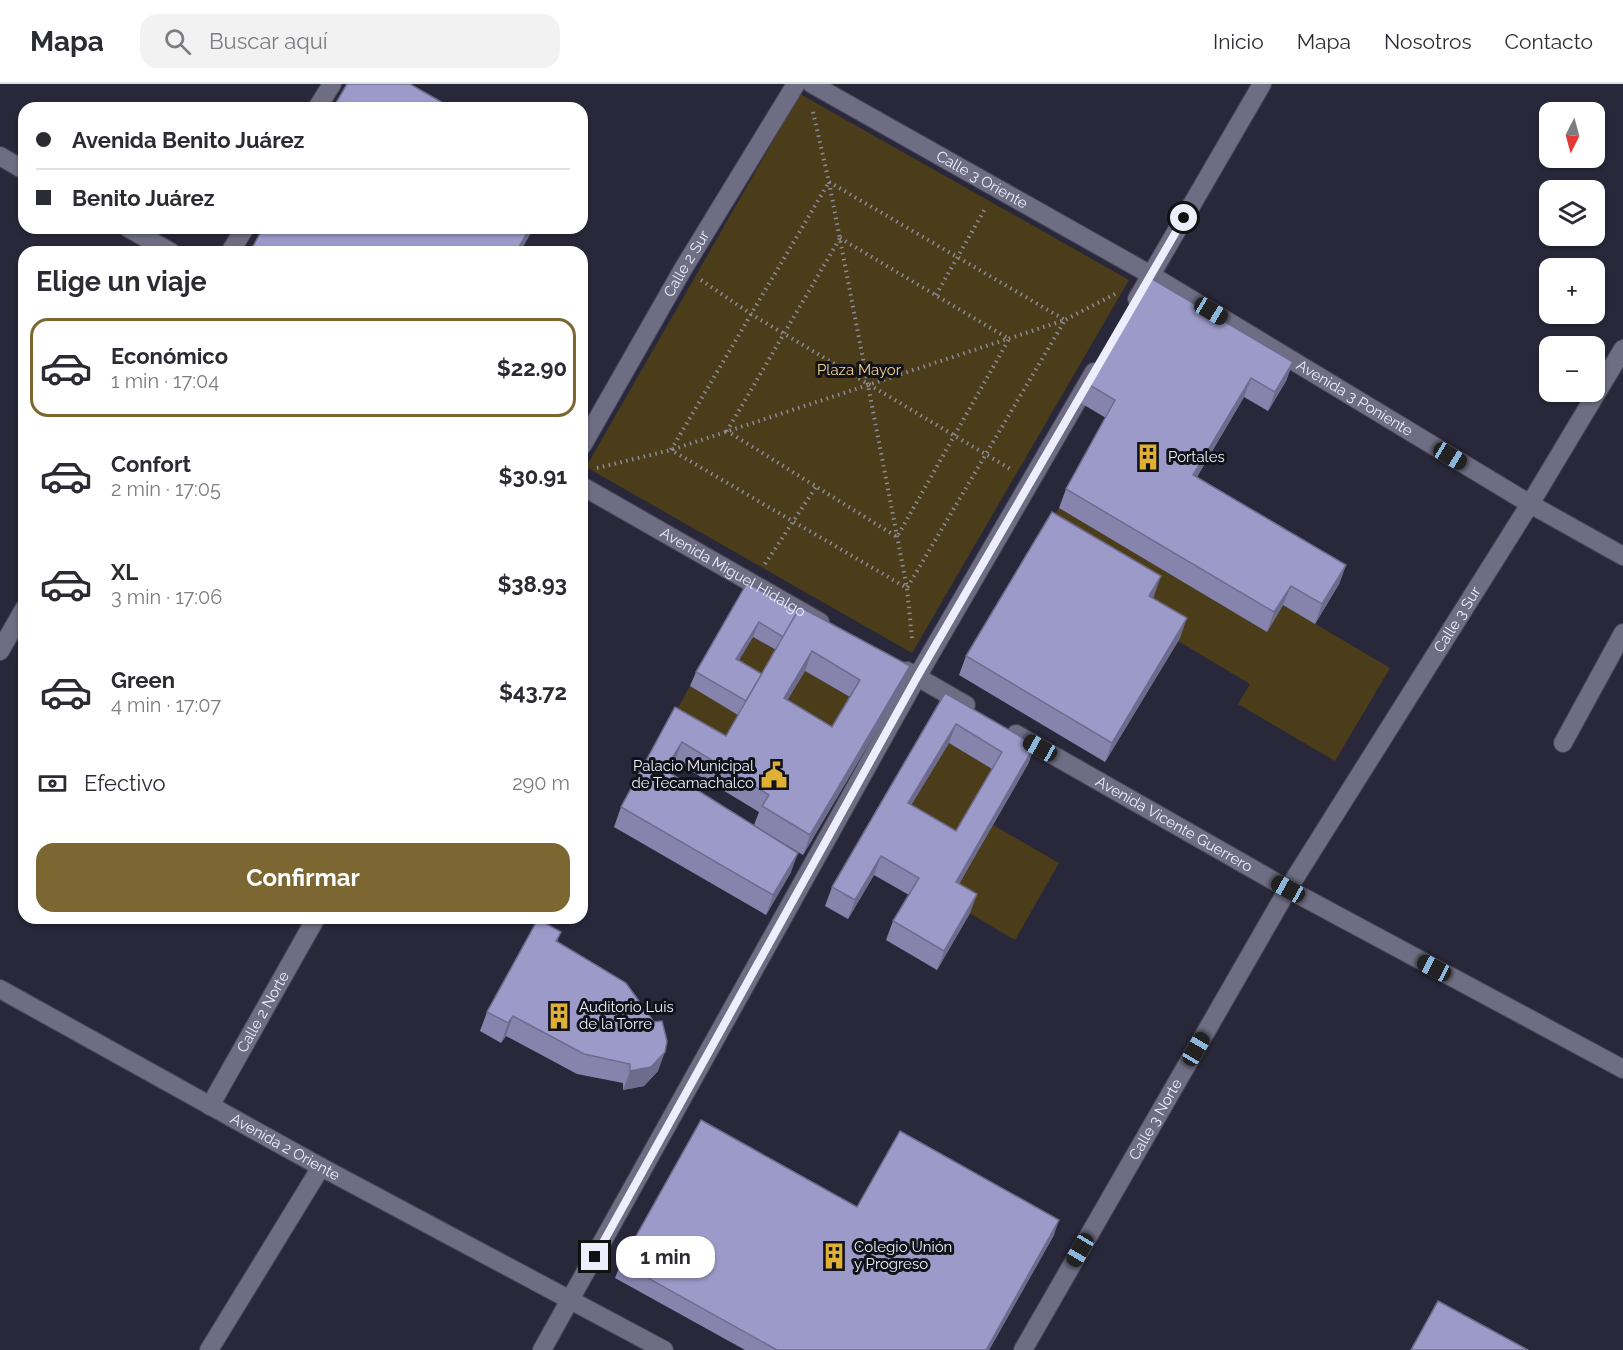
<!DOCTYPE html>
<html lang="es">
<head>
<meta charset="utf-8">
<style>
  :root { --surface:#fff; --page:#f2f2f3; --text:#2b2b33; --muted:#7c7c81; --line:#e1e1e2; --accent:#7c6733 }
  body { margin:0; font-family:Raleway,sans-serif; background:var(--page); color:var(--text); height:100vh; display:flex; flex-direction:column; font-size:22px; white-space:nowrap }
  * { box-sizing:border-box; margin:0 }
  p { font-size:20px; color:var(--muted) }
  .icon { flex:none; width:33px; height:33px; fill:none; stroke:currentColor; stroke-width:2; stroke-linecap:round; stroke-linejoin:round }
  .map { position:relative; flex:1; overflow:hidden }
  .details { position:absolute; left:18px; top:162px; width:570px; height:678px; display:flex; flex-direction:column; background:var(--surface); border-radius:18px; box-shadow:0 2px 4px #0004 }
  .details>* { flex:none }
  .top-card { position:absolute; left:18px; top:18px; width:570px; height:132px; border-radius:18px; box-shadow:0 2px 4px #0004; display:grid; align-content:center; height:132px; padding:0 18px; background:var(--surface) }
  .needle { width:39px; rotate:186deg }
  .tools { position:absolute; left:1539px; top:18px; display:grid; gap:12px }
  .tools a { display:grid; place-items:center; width:66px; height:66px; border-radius:12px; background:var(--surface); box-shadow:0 2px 4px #0004; font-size:30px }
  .end { position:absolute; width:27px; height:27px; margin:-14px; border:8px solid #eeedfb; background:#111; box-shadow:0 0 0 3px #111 }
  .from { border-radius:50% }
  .bubble { position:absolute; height:42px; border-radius:18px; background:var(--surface); box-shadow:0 2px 4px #0004; font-size:20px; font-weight:700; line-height:42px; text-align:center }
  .car { position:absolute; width:18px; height:36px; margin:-18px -9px; border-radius:8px; box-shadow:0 0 4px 2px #0007; background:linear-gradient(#222 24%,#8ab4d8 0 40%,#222 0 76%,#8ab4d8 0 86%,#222 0) }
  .top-card b { display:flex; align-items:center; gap:21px; height:57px; font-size:22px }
  .top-card b+b { border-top:2px solid var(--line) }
  .top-card i { width:15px; height:15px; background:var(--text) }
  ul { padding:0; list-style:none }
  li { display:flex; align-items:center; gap:18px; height:99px; margin:0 12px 9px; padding:0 6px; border:3px solid transparent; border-radius:18px }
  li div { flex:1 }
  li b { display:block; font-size:22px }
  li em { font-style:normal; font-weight:700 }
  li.active { border-color:var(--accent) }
  li>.icon { width:54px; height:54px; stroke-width:1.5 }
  h2 { padding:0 18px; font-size:27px; line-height:72px }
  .pay { display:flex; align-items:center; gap:15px; height:66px; padding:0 18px; font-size:22px }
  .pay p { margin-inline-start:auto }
  .button { display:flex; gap:12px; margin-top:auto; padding:12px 18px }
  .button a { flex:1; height:69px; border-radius:18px; background:var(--accent); color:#fff; font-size:24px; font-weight:700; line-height:69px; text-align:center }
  header { display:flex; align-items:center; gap:36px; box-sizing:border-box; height:84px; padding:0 30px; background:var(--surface); border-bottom:2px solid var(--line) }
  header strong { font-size:28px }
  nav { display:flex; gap:33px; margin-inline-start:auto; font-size:21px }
  .search { width:420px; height:54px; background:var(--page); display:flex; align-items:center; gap:15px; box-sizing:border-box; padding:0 21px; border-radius:18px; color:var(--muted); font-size:22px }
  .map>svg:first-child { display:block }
  .green { fill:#4c3d1a }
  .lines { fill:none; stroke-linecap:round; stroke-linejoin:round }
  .minor-casing { stroke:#474556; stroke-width:20 }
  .path { stroke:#8c8b9b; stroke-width:4; stroke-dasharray:1.5 4.5; stroke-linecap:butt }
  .minor { stroke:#6e6d83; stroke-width:18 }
  .wall { fill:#8684ad; fill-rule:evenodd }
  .shaded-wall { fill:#6d6c8d }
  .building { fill:#9c9ac9; stroke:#6d6c8d; stroke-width:1.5; fill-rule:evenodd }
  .route { stroke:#eeedfb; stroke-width:8 }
  .labels { text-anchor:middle; stroke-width:6; stroke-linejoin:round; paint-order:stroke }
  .street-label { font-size:15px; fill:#eeedfb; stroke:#12121a }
  .park-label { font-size:15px; fill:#f5d48a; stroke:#12121a }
  .poi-label { font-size:15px; fill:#eeedfb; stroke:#12121a; text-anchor:start }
</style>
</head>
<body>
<header>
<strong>Mapa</strong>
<div class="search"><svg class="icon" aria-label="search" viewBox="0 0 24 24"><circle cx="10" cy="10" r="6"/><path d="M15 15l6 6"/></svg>Buscar aquí</div>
<nav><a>Inicio</a><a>Mapa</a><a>Nosotros</a><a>Contacto</a></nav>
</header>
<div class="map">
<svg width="1623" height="1266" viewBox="0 0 1623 1266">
  <rect width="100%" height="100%" fill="#29283b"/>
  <g class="green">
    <polygon points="800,10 1129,196 912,569 586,383"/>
    <polygon points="1059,424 1267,548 1283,521 1390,584 1335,677 1238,620 1250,600 1178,557 1045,447"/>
    <polygon points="753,553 779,568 758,605 731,590"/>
    <polygon points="805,587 853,615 825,662 777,634"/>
    <polygon points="690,602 742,632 719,671 668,642"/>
    <polygon points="949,659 995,687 949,767 901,738"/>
    <polygon points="993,741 1059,779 1015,856 949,817"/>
  </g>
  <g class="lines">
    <g class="minor-casing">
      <g id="minor">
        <path id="s1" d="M812,0L1151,191L1530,420L1623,472"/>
        <polyline points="317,24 332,0"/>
        <polyline points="0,72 24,86"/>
        <polyline points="128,144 171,168"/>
        <polyline points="230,168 245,144"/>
        <polyline points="1137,215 1262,0"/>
        <path id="s2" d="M582,362L683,185L796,0"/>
        <path id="s3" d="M582,402L820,538"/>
        <polyline points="0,567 24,525"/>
        <polyline points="907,587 966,621"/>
        <path id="s4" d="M1016,650L1288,805L1623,985"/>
        <polyline points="1563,659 1623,549"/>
        <path id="s5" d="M0,905L321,1083L664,1266"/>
        <path id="s6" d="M210,1022L316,834"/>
        <polyline points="209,1266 321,1083"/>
        <polyline points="542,1266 917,593 1094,288"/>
        <path id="s7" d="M1023,1266L1288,805L1530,420L1623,265"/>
      </g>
    </g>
    <g class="path">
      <polyline points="813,28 829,98 907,504 912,554"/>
      <polygon points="829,98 1065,236 907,504 671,366"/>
      <polygon points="840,154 1009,255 897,453 727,347"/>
      <polyline points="701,196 751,230 1012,386"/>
      <polyline points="936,211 986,123"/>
      <polyline points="597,384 671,366 1065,236 1115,210"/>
      <polyline points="765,480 816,403"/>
    </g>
    <use href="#minor" class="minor"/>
  </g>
  <g class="wall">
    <polygon points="1293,278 1286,297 1268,327 1244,313 1197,393 1346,481 1339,500 1315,540 1283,521 1267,548 1059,424 1066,405 1106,334 1079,318 1086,299"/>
    <path d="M747,499L798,527L910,582L903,602L803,771L754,741L759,728L675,677L668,688L791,788L766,831L614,743L621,723L675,623L726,652L738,631L690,602L696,588ZM753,553L776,566L762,590L739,576ZM805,587L850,613L832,643L787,616Z"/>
    <polygon points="1154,512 1153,514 1180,554 1105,678 959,591 966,572"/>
    <path d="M945,609L1035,661L1028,680L959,800L970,829L937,886L886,856L893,837L909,811L874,791L848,835L825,822L832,803ZM949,659L992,685L956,747L911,721Z"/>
    <polygon points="561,848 557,858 654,938 658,987 644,1002 623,1006 623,999 577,990 506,952 501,959 480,947 487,928"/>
    <polygon points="857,1123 1054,1151 989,1266 745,1266 615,1194 621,1179"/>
  </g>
  <g class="shaded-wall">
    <polygon points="530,144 534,144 520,168 516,168"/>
    <polygon points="1293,278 1286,297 1268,327 1275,308"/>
    <polygon points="1251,294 1244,313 1186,411 1193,391"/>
    <polygon points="1346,481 1339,500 1315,540 1322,520"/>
    <polygon points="1161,492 1154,512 1142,531 1149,512"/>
    <polygon points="1291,502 1283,521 1267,548 1274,528"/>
    <polygon points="1187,534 1180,554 1105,678 1112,659"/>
    <polygon points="759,538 753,553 731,590 736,575"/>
    <polygon points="812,567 805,587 777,634 784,614"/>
    <polygon points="910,582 903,602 803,771 810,751"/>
    <polygon points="956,640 949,659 901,738 908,719"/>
    <polygon points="682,658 675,677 658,705 665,686"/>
    <polygon points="1035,661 1028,680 949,817 956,798"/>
    <polygon points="798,769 791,788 766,831 773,811"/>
    <polygon points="881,772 874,791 848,835 855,816"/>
    <polygon points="977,810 970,829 937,886 944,867"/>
    <polygon points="513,932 506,952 501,959 508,939"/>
    <polygon points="665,968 658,987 644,1002 623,1006 630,987"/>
    <polygon points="1059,1136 1054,1151 989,1266 986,1266"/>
  </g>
  <g class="building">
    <polygon points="347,0 410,0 452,24 333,24"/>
    <polygon points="263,144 530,144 516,168 255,168 251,166"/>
    <polygon points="1149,193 1293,278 1275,308 1251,294 1193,391 1346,481 1322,520 1291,502 1274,528 1066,405 1115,316 1086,299"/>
    <polygon points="1052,428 1161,492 1149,512 1187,534 1112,659 966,572"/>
    <polygon points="747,499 798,527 783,553 759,538 736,575 762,590 746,617 696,588"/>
    <path d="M800,523L910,582L810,751L762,722L769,711L682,658L665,686L798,769L773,811L621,723L675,623L726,652ZM812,567L860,596L832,643L784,614Z"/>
    <path d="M945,609L1035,661L956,798L977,810L944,867L893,837L919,794L881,772L855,816L832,803ZM956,640L1002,668L956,747L908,719Z"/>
    <polygon points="538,835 561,848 556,857 626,899 654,938 662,937 667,957 665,968 651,983 630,987 630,980 584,970 513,932 508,939 487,928"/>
    <polygon points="701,1036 857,1123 900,1047 1059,1136 986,1266 777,1266 621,1179"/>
    <polygon points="1438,1217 1528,1266 1411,1266"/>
  </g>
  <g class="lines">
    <polyline class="route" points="595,1173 917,593 1184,134"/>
  </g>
  <defs>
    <g id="building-bare" transform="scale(2.07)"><path d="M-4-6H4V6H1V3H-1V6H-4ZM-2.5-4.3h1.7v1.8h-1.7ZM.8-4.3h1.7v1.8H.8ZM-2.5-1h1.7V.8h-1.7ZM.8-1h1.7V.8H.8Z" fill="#dfb034" stroke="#12121a" stroke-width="2.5" paint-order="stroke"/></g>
    <g id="civic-bare" transform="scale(2.07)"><path d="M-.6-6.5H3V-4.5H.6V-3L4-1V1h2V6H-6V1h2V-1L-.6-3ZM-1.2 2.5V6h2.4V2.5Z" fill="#dfb034" stroke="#12121a" stroke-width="2.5" paint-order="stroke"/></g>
  </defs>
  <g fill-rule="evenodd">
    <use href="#building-bare" x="1148" y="373"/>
    <use href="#civic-bare" x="774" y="691"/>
    <use href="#building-bare" x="559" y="932"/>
    <use href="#building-bare" x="834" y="1172"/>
  </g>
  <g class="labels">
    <g class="street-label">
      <text dy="5" stroke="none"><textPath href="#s1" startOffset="195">Calle 3 Oriente</textPath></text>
      <text dy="5" stroke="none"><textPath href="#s2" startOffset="210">Calle 2 Sur</textPath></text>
      <text dy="5" stroke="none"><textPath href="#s1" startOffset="627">Avenida 3 Poniente</textPath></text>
      <text dy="5" stroke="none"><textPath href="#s3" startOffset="174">Avenida Miguel Hidalgo</textPath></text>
      <text dy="5" stroke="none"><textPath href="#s7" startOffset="850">Calle 3 Sur</textPath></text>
      <text dy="5" stroke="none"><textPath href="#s4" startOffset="182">Avenida Vicente Guerrero</textPath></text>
      <text dy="5" stroke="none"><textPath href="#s6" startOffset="108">Calle 2 Norte</textPath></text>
      <text dy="5" stroke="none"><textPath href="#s7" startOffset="266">Calle 3 Norte</textPath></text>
      <text dy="5" stroke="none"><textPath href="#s5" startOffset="326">Avenida 2 Oriente</textPath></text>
    </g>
    <g class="park-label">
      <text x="859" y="291">Plaza Mayor</text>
    </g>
    <g class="poi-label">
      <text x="1168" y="378">Portales</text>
      <text x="754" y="687" text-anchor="end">Palacio Municipal<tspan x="754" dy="17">de Tecamachalco</tspan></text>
      <text x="579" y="928">Auditorio Luis<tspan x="579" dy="17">de la Torre</tspan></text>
      <text x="854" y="1168">Colegio Unión<tspan x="854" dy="17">y Progreso</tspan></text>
    </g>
  </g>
</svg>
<div class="tools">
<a><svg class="needle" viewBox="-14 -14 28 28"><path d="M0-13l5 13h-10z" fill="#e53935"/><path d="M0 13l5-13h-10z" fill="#7c7c81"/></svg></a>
<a><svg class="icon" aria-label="layers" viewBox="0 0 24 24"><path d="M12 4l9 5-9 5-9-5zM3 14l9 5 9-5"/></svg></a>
<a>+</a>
<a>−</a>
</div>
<i class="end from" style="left:1184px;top:134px"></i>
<i class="end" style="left:595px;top:1173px"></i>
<div class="bubble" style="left:616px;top:1152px;width:99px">1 min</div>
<i class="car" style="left:1211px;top:227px;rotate:121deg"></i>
<i class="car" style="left:1450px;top:372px;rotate:121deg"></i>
<i class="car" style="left:1040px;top:664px;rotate:299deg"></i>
<i class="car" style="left:1288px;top:805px;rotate:299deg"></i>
<i class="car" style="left:1434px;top:884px;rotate:298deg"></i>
<i class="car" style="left:1196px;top:965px;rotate:30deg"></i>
<i class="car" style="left:1080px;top:1166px;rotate:210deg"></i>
<div class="top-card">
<b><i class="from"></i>Avenida Benito Juárez</b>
<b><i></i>Benito Juárez</b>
</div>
<section class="details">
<h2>Elige un viaje</h2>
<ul>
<li class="active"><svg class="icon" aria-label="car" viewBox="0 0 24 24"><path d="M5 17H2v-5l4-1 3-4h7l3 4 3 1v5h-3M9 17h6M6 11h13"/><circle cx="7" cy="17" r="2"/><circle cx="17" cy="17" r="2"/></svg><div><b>Económico</b><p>1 min · 17:04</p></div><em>$22.90</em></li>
<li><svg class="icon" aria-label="car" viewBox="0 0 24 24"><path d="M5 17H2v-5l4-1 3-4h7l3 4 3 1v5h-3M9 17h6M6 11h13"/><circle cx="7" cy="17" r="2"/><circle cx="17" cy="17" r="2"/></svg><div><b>Confort</b><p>2 min · 17:05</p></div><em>$30.91</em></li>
<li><svg class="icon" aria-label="car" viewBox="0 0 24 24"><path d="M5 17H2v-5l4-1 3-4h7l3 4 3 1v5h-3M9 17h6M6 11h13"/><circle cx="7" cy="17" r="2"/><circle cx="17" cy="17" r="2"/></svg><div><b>XL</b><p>3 min · 17:06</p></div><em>$38.93</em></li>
<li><svg class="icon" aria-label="car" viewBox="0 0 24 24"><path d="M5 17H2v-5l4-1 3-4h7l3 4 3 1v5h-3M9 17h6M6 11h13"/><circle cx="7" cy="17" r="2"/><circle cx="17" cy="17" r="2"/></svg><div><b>Green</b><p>4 min · 17:07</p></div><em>$43.72</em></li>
</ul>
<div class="pay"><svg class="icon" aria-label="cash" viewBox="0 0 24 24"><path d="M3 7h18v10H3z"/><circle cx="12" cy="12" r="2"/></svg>Efectivo<p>290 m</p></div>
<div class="button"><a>Confirmar</a></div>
</section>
</div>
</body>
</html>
